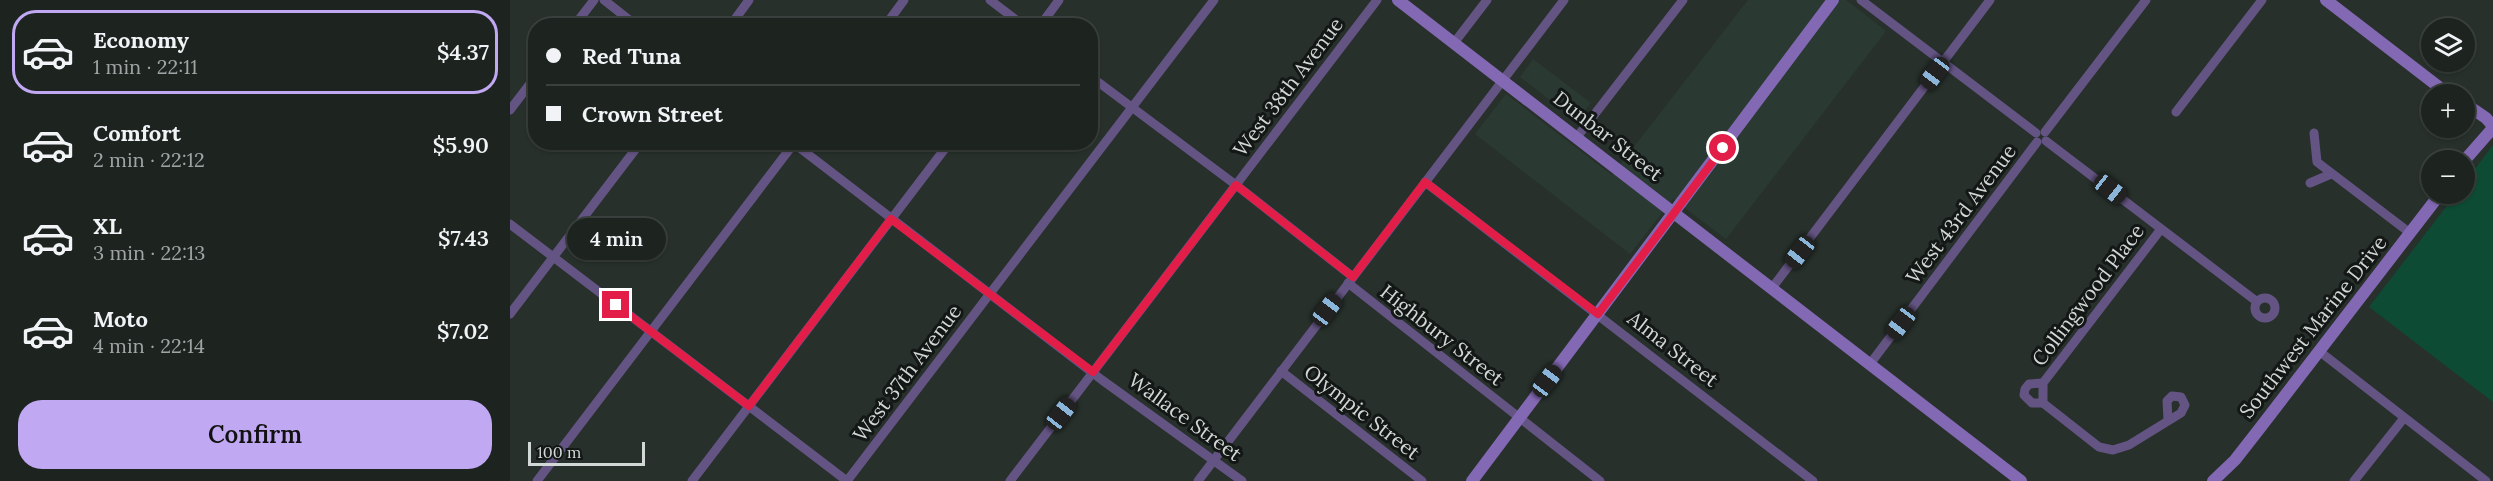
<!DOCTYPE html>
<html lang="en">
<head>
<meta charset="utf-8">
<style>
  :root { --surface:#1d2420; --page:#252c29; --text:#f1f3f6; --muted:#a0a4a5; --line:#3b413e; --accent:#c1a8f3 }
  body { margin:0; font-family:Lora,serif; background:var(--page); color:var(--text); height:100vh; display:flex; flex-direction:column; font-size:22px; white-space:nowrap }
  * { box-sizing:border-box; margin:0 }
  p { font-size:20px; color:var(--muted) }
  .icon { flex:none; width:33px; height:33px; fill:none; stroke:currentColor; stroke-width:2; stroke-linecap:round; stroke-linejoin:round }
  .map { position:relative; flex:1; overflow:hidden }
  .details { display:flex; flex-direction:column; background:var(--surface); width:510px }
  .details>* { flex:none }
  .banner { position:absolute; left:18px; top:18px; width:570px; height:132px; border-radius:24px; box-shadow:0 2px 4px #0004,0 0 0 2px var(--line); display:grid; align-content:center; height:132px; padding:0 18px; background:var(--surface) }
  .tools { position:absolute; left:1911px; top:18px; display:grid; gap:12px }
  .tools a { display:grid; place-items:center; width:54px; height:54px; border-radius:50%; background:var(--surface); box-shadow:0 2px 4px #0004,0 0 0 2px var(--line); font-size:30px }
  .scale { position:absolute; left:18px; bottom:15px; width:117px; box-sizing:border-box; padding-left:6px; border:3px solid #d2d8d5; border-top:0; font-size:16px; line-height:21px; white-space:nowrap; color:#d2d8d5; -webkit-text-stroke:4px #131715; paint-order:stroke }
  .end { position:absolute; width:27px; height:27px; margin:-14px; border:8px solid #e11d48; background:#fff; box-shadow:0 0 0 3px #fff }
  .from { border-radius:50% }
  .bubble { position:absolute; height:42px; border-radius:21px; background:var(--surface); box-shadow:0 2px 4px #0004,0 0 0 2px var(--line); font-size:20px; font-weight:600; line-height:42px; text-align:center }
  .car { position:absolute; width:18px; height:36px; margin:-18px -9px; border-radius:8px; box-shadow:0 0 4px 2px #0007; background:linear-gradient(#222 24%,#8ab4d8 0 40%,#222 0 76%,#8ab4d8 0 86%,#222 0) }
  .banner b { display:flex; align-items:center; gap:21px; height:57px; font-size:22px }
  .banner b+b { border-top:2px solid var(--line) }
  .banner i { width:15px; height:15px; background:var(--text) }
  ul { padding:10px 0 0; list-style:none }
  li { display:flex; align-items:center; gap:18px; height:84px; margin:0 12px 9px; padding:0 6px; border:3px solid transparent; border-radius:24px }
  li div { flex:1 }
  li b { display:block; font-size:22px }
  li em { font-style:normal; font-weight:600 }
  li.on { border-color:var(--accent) }
  li>.icon { width:54px; height:54px; stroke-width:1.5 }
  .cta { display:flex; gap:12px; margin-top:auto; padding:12px 18px }
  .cta a { flex:1; height:69px; border-radius:24px; background:var(--accent); color:#111; font-size:24px; font-weight:600; line-height:69px; text-align:center }
  main { display:flex; flex:1; min-height:0 }
  .map>svg:first-child { display:block }
  .built { fill:#2a3a32 }
  .green { fill:#0e4b34 }
  .lines { fill:none; stroke-linecap:round; stroke-linejoin:round }
  .street { stroke:#645483; stroke-width:9 }
  .secondary { stroke:#8368b3; stroke-width:12 }
  .route { stroke:#e11d48; stroke-width:8 }
  .labels { text-anchor:middle; stroke-width:6; stroke-linejoin:round; paint-order:stroke }
  .street-label { font-size:20px; fill:#d2d8d5; stroke:#131715 }
</style>
</head>
<body>
<main>
<section class="details">
<ul>
<li class="on"><svg class="icon" aria-label="car" viewBox="0 0 24 24"><path d="M5 17H2v-5l4-1 3-4h7l3 4 3 1v5h-3M9 17h6M6 11h13"/><circle cx="7" cy="17" r="2"/><circle cx="17" cy="17" r="2"/></svg><div><b>Economy</b><p>1 min · 22:11</p></div><em>$4.37</em></li>
<li><svg class="icon" aria-label="car" viewBox="0 0 24 24"><path d="M5 17H2v-5l4-1 3-4h7l3 4 3 1v5h-3M9 17h6M6 11h13"/><circle cx="7" cy="17" r="2"/><circle cx="17" cy="17" r="2"/></svg><div><b>Comfort</b><p>2 min · 22:12</p></div><em>$5.90</em></li>
<li><svg class="icon" aria-label="car" viewBox="0 0 24 24"><path d="M5 17H2v-5l4-1 3-4h7l3 4 3 1v5h-3M9 17h6M6 11h13"/><circle cx="7" cy="17" r="2"/><circle cx="17" cy="17" r="2"/></svg><div><b>XL</b><p>3 min · 22:13</p></div><em>$7.43</em></li>
<li><svg class="icon" aria-label="car" viewBox="0 0 24 24"><path d="M5 17H2v-5l4-1 3-4h7l3 4 3 1v5h-3M9 17h6M6 11h13"/><circle cx="7" cy="17" r="2"/><circle cx="17" cy="17" r="2"/></svg><div><b>Moto</b><p>4 min · 22:14</p></div><em>$7.02</em></li>
</ul>
<div class="cta"><a>Confirm</a></div>
</section>
<div class="map">
<svg width="1983" height="481" viewBox="0 0 1983 481">
  <rect width="100%" height="100%" fill="#27302b"/>
  <g class="built">
    <polygon points="1238,0 1336,0 1376,31 1216,239 1163,199 1120,254 965,134 996,94 1102,175"/>
    <polygon points="1023,59 1081,103 1067,121 1010,77"/>
  </g>
  <polygon class="green" points="1983,145 1983,402 1859,307 1946,194 1954,194 1955,182"/>
  <g class="lines">
    <g class="street">
      <polyline points="94,0 127,26"/>
      <polyline points="480,0 514,26"/>
      <polyline points="1351,0 1526,133"/>
      <polyline points="64,26 84,0"/>
      <polyline points="220,26 239,0"/>
      <polyline points="375,26 394,0"/>
      <polyline points="530,26 549,0"/>
      <polyline points="944,43 977,0"/>
      <polyline points="580,76 726,185 843,277"/>
      <polyline points="0,110 26,76"/>
      <polyline points="1666,112 1752,0"/>
      <polyline points="1535,132 1636,0"/>
      <polyline points="1804,133 1807,162 1900,233"/>
      <polyline points="1067,137 1173,0"/>
      <polyline points="1536,141 1746,301"/>
      <polyline points="282,142 592,380 732,481"/>
      <polyline points="915,182 1303,481"/>
      <polyline points="1800,183 1821,174"/>
      <polyline points="0,224 337,481"/>
      <polyline points="1651,229 1533,383 1533,403 1589,447 1603,450 1619,445 1671,413 1675,405 1671,397 1662,396 1657,401 1658,420"/>
      <polyline points="838,283 1090,481"/>
      <polyline points="1262,288 1480,0"/>
      <circle cx="1755" cy="308" r="10"/>
      <polyline points="0,314 131,142"/>
      <polyline points="1809,351 1976,481"/>
      <polyline points="1360,364 1527,142"/>
      <polyline points="771,371 912,481"/>
      <polyline points="1533,383 1519,384 1515,389 1514,395 1522,403 1533,403"/>
      <polyline points="27,481 285,142"/>
      <polyline points="182,481 440,142"/>
      <polyline points="337,481 704,0"/>
      <polyline points="500,481 867,0"/>
      <polyline points="688,481 1054,0"/>
      <polyline points="1844,481 1894,418"/>
    </g>
    <g class="secondary">
      <polyline points="888,0 1511,481"/>
      <polyline points="1816,0 1938,94"/>
      <polyline points="1954,103 1976,118 1983,126"/>
      <polyline points="1954,161 1983,128"/>
      <polyline points="962,481 1323,0"/>
      <polyline points="1703,481 1725,460 1750,428 1930,194"/>
    </g>
  </g>
  <g class="lines">
    <polyline class="route" points="106,305 239,406 381,219 583,372 726,185 843,277 915,182 1088,314 1213,148"/>
  </g>
  <g class="labels">
    <g class="street-label">
      <text transform="translate(778 87) rotate(-53)" y="7">West 38th Avenue</text>
      <text transform="translate(1098 136) rotate(38)" y="7">Dunbar Street</text>
      <text transform="translate(1451 214) rotate(-53)" y="7">West 43rd Avenue</text>
      <text transform="translate(1578 295) rotate(-53)" y="7">Collingwood Place</text>
      <text transform="translate(1803 327) rotate(-52)" y="7">Southwest Marine Drive</text>
      <text transform="translate(932 335) rotate(38)" y="7">Highbury Street</text>
      <text transform="translate(1163 349) rotate(38)" y="7">Alma Street</text>
      <text transform="translate(397 373) rotate(-53)" y="7">West 37th Avenue</text>
      <text transform="translate(852 412) rotate(38)" y="7">Olympic Street</text>
      <text transform="translate(675 417) rotate(36)" y="7">Wallace Street</text>
    </g>
  </g>
</svg>
<div class="tools">
<a><svg class="icon" aria-label="layers" viewBox="0 0 24 24"><path d="M12 4l9 5-9 5-9-5zM3 14l9 5 9-5"/></svg></a>
<a>+</a>
<a>−</a>
</div>
<div class="scale">100 m</div>
<i class="end from" style="left:1213px;top:148px"></i>
<i class="end" style="left:106px;top:305px"></i>
<div class="bubble" style="left:57px;top:218px;width:99px">4 min</div>
<i class="car" style="left:1425px;top:73px;rotate:217deg"></i>
<i class="car" style="left:1600px;top:189px;rotate:128deg"></i>
<i class="car" style="left:1290px;top:252px;rotate:218deg"></i>
<i class="car" style="left:817px;top:310px;rotate:37deg"></i>
<i class="car" style="left:1391px;top:323px;rotate:217deg"></i>
<i class="car" style="left:1037px;top:381px;rotate:37deg"></i>
<i class="car" style="left:551px;top:414px;rotate:38deg"></i>
<div class="banner">
<b><i class="from"></i>Red Tuna</b>
<b><i></i>Crown Street</b>
</div>
</div>
</main>
</body>
</html>
